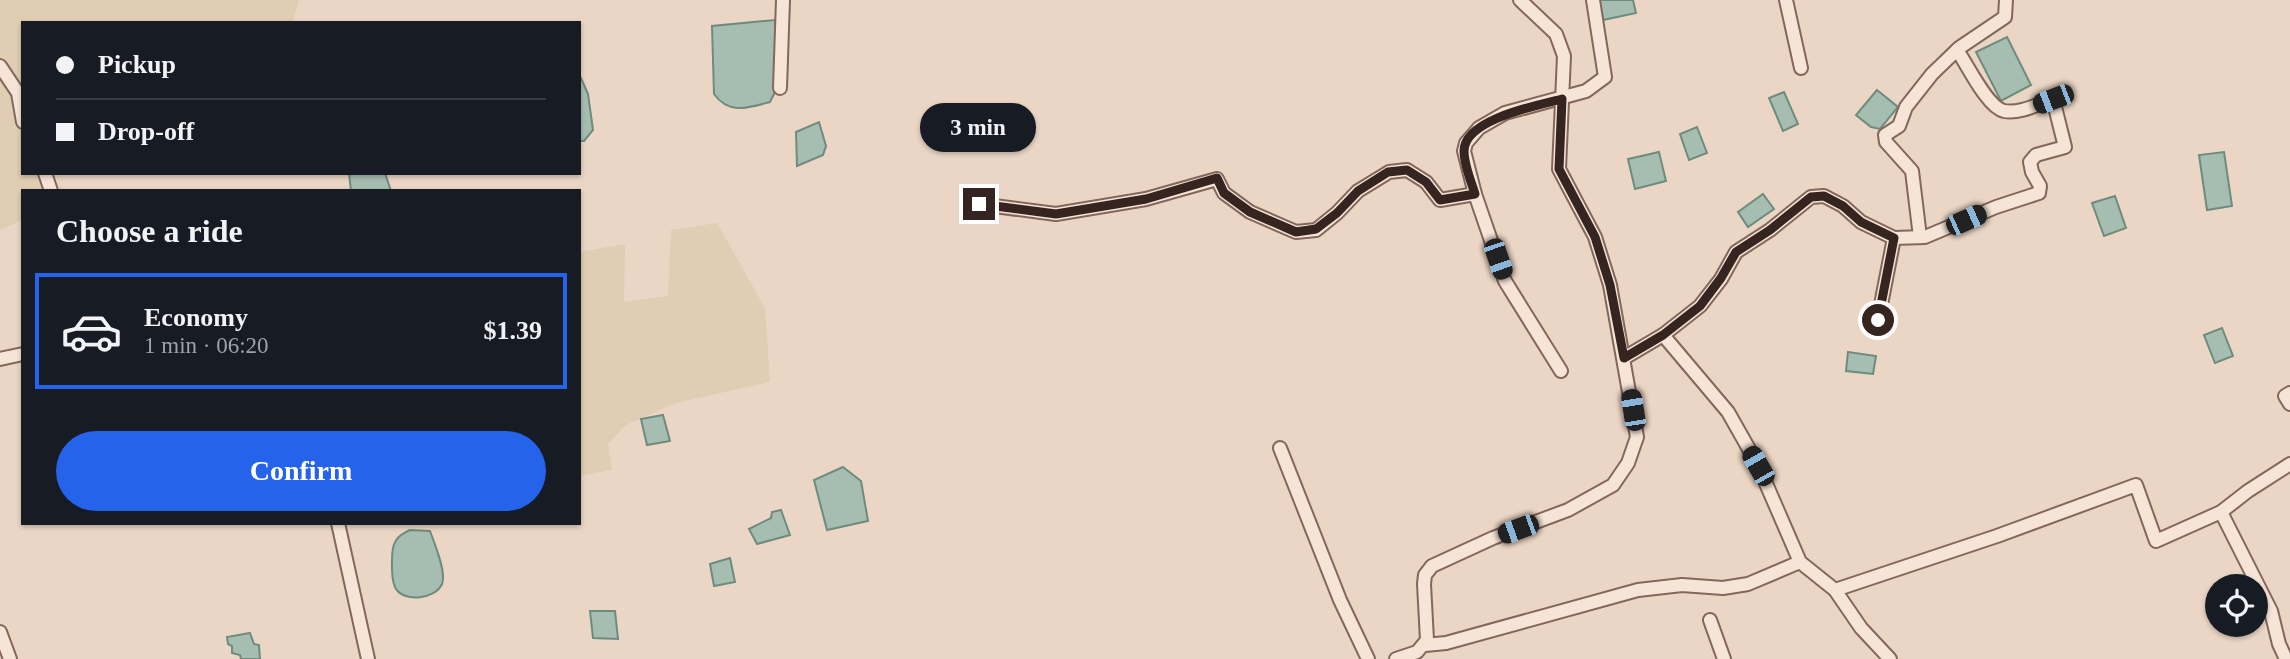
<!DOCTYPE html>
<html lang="en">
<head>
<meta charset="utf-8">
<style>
  :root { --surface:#171b24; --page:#20242c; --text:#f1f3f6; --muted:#9ea1a6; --line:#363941; --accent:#2563eb }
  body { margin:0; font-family:Georgia,serif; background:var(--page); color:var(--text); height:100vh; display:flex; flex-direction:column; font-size:26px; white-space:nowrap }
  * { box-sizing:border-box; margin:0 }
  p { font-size:23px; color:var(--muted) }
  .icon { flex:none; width:38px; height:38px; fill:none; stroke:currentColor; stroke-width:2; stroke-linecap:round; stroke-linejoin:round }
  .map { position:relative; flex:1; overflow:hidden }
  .panel { position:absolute; left:21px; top:189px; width:560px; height:336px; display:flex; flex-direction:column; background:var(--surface); border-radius:0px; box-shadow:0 2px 5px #0004 }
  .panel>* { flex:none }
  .guide { position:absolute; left:21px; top:21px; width:560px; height:154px; border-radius:0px; box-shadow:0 2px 5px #0004; display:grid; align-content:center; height:154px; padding:0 35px; background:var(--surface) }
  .controls { position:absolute; left:2205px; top:574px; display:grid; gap:14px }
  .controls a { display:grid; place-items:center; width:63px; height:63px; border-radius:50%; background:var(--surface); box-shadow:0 2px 5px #0004; font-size:35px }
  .end { position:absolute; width:32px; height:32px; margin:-16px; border:9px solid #35241f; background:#fff; box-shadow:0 0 0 4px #fff }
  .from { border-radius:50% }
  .bubble { position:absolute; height:49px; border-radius:24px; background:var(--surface); box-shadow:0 2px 5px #0004; font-size:23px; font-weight:700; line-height:49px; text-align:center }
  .car { position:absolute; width:21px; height:42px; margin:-21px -10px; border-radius:9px; box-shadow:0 0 5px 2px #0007; background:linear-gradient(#222 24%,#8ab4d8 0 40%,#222 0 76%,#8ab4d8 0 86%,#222 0) }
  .guide b { display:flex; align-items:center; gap:24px; height:66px; font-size:26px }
  .guide b+b { border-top:2px solid var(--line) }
  .guide i { width:18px; height:18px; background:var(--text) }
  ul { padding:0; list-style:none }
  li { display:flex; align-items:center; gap:21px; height:116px; margin:0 14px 10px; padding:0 21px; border:4px solid transparent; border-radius:0px }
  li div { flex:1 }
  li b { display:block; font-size:26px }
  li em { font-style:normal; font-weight:700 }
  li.current { border-color:var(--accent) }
  li>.icon { width:63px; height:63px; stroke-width:1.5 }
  h2 { padding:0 35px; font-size:32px; line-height:84px }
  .action { display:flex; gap:14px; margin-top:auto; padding:14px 35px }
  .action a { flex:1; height:80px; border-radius:42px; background:var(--accent); color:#fff; font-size:28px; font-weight:700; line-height:80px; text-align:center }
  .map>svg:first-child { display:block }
  .farmland { fill:#e0cdb3 }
  .water { fill:#a6beb1; stroke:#6e8c7d; stroke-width:2 }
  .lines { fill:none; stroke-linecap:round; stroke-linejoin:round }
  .minor-casing { stroke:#84675c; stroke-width:16 }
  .minor { stroke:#f6e5d7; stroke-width:12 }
  .route { stroke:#35241f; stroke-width:9 }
</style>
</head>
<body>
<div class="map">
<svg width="2290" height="659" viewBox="0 0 2290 659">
  <rect width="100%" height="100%" fill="#ebd6c5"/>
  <g class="farmland">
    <polygon points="0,0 299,0 292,23 23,23 23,173 50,173 56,191 23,191 23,220 0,230"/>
    <polygon points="717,223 765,308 770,382 676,403 626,425 608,444 612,470 579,476 579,252 625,244 624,302 668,296 671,230"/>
  </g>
  <g class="water">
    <polygon points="1599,0 1633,0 1636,13 1603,20"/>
    <path d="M775,20V92L770,102C748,108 729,115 714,94L712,26Z"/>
    <polygon points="2007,37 2031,85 2001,101 1976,52"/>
    <polygon points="581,78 588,94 593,130 584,141 579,141 579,79"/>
    <polygon points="1877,90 1898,107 1880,129 1871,127 1856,115"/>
    <polygon points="1784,92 1798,124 1783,131 1769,98"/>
    <polygon points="819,122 826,146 823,155 797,166 796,132"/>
    <polygon points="1697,127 1707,153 1689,160 1680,134"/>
    <polygon points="1659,152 1666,181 1635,189 1628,159"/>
    <polygon points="2224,152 2232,206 2207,210 2199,155"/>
    <polygon points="349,173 385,173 391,191 351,191"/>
    <polygon points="1763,194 1774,209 1748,227 1738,212"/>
    <polygon points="2115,196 2126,228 2104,236 2092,203"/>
    <polygon points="2222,328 2233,356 2215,363 2204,335"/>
    <polygon points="1848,352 1876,356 1873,374 1846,371"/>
    <polygon points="663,415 670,441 647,445 641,419"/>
    <polygon points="843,467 861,481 868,521 827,530 814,480"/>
    <polygon points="781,510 790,535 757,544 749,529 771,518 772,512"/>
    <path d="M410,530L430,531C434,542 447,573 442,584C435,600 402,603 395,587C391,578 392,568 392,559C392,543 396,536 410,530Z"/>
    <polygon points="730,558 735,582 714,586 710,564"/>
    <polygon points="590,611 615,611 618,639 593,638"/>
    <polygon points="250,633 254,644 259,645 260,659 241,659 240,655 232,653 232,646 228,644 227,637"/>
  </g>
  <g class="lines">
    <g class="minor-casing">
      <g id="minor">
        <polyline points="1786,0 1801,68"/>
        <polyline points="0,66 18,93 23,122"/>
        <polyline points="780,88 783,0"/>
        <polyline points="45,173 51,191"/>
        <polyline points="979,204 1056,214 1146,199 1217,179 1224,193 1250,212 1296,232 1316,230 1337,213 1358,191 1389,172 1407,170 1426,182 1440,200 1475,194"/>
        <polyline points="1920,237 1912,171 1886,142 1885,135 1899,126 1906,107 1932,74 1959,48 2005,17 2006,0"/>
        <polyline points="1878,320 1894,238"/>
        <polyline points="1663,335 1728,412 1758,465 1800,562 1835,590 1861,628 1890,659"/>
        <path d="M1624,358L1663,335L1700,306L1721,279L1736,252L1770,230L1811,197L1824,196L1843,206L1861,222L1894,238L1925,237L1996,207L2039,193L2040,186L2032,172L2030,162L2036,155L2065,147L2053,99C2038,104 2020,114 2004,111C1987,107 1967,64 1957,50"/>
        <polyline points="0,359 23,354"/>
        <polyline points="1561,371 1505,281 1475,194 1464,151 1466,143 1479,128 1505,113 1586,91 1605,77 1593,0"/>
        <polyline points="2290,393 2285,396 2290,404"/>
        <polyline points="1280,448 1340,600 1368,659"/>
        <polyline points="2221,512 2248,491 2290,464"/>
        <polyline points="338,523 368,659"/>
        <polyline points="1835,590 1997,536 2136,485 2156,541 2221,512 2271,611 2279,644 2286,659"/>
        <polyline points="1710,620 1724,659"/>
        <polyline points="0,632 10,659"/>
        <polyline points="1425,645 1446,643 1638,590 1682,585 1723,588 1748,584 1800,562"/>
        <polyline points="1396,659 1417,652 1427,640 1424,584 1425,575 1432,566 1493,538 1568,510 1613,485 1628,463 1637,437 1610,285 1595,237 1559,169 1564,56 1556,34 1520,0"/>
      </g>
    </g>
    <use href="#minor" class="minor"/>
  </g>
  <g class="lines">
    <path class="route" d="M979,204L1056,214L1146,199L1217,178L1224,193L1250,212L1296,232L1316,229L1337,213L1358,191L1388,172L1407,170L1426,182L1440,200L1475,194C1471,181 1464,165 1464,151C1464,119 1539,105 1562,99L1559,169L1595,237L1610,285L1624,358L1663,335L1700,306L1721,278L1736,252L1770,230L1811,197L1824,196L1843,206L1861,222L1894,238L1878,320"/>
  </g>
</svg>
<div class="controls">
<a><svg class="icon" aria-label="locate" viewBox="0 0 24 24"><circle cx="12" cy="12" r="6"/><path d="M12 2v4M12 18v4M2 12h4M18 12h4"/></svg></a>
</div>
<i class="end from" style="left:1878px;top:320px"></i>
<i class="end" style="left:979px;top:204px"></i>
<div class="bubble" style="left:920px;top:103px;width:116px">3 min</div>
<i class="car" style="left:2053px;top:99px;rotate:249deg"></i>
<i class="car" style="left:1966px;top:220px;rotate:66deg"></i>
<i class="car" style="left:1498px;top:259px;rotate:161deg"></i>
<i class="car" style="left:1633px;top:410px;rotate:351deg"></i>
<i class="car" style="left:1758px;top:466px;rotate:330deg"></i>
<i class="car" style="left:1518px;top:529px;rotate:250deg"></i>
<div class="guide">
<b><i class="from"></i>Pickup</b>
<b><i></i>Drop-off</b>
</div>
<section class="panel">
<h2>Choose a ride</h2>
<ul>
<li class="current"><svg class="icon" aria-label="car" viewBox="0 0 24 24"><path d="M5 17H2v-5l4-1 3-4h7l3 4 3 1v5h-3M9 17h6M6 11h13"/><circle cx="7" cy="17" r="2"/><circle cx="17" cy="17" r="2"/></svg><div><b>Economy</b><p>1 min · 06:20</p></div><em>$1.39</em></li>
</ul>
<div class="action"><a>Confirm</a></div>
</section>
</div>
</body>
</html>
